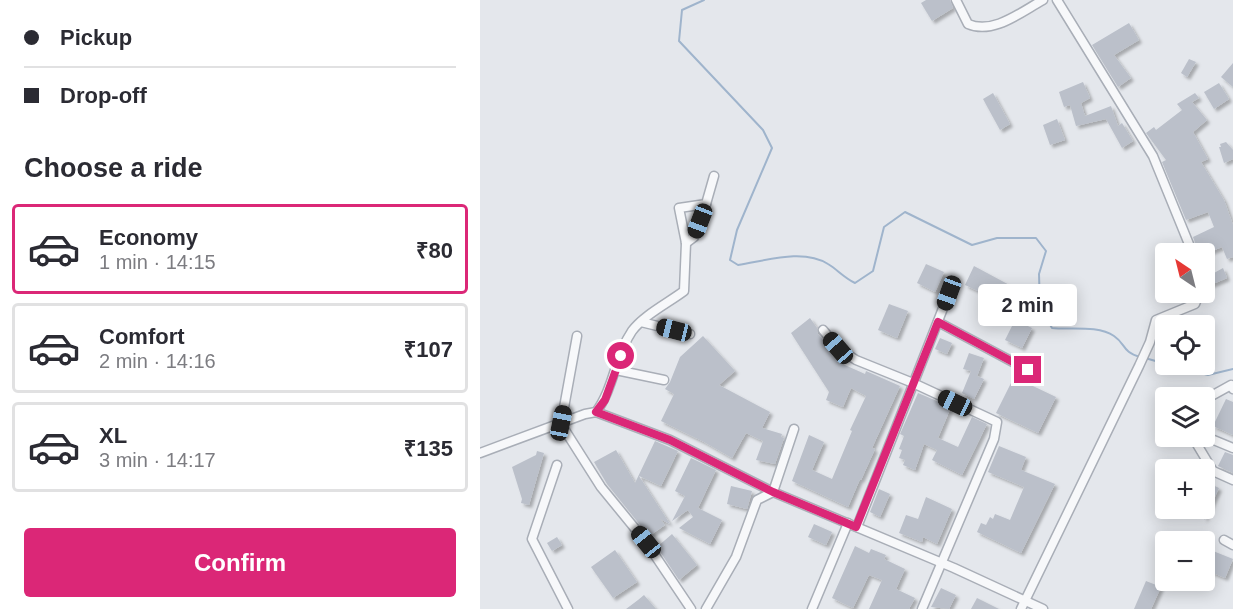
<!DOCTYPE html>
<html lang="en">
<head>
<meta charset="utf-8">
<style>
  :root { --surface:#fff; --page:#f7f7f7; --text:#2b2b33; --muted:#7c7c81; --line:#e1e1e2; --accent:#db2777 }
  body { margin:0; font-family:Helvetica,sans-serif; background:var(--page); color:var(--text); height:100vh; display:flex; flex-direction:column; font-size:22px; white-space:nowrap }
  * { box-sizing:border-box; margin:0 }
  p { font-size:20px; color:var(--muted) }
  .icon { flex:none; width:33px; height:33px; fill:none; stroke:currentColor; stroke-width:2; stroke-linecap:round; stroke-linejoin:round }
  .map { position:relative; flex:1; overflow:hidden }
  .details { display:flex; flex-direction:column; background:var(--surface); width:480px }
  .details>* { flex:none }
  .hud { display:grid; align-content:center; height:132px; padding:0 24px; background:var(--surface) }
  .needle { width:39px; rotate:325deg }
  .buttons { position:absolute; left:675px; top:243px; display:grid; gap:12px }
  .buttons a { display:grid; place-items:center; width:60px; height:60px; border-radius:6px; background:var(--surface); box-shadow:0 3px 15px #0003; font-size:30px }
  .end { position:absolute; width:27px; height:27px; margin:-14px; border:8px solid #db2777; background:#fff; box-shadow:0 0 0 3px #fff }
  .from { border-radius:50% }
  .bubble { position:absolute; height:42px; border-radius:6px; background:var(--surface); box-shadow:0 3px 15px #0003; font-size:20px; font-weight:600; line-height:42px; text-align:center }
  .car { position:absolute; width:18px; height:36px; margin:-18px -9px; border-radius:8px; box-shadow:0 0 4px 2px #0007; background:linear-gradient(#222 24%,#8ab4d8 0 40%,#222 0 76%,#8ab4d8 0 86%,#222 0) }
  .hud b { display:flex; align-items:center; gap:21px; height:57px; font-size:22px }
  .hud b+b { border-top:2px solid var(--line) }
  .hud i { width:15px; height:15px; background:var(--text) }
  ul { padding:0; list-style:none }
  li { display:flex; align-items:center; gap:18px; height:90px; margin:0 12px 9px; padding:0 12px; border:3px solid var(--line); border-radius:6px }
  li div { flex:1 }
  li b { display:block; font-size:22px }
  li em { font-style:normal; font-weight:600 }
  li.on { border-color:var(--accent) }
  li>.icon { width:54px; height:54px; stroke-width:1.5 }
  h2 { padding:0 24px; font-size:27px; line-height:72px }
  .button { display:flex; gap:12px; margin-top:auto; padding:12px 24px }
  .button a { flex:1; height:69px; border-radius:6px; background:var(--accent); color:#fff; font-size:24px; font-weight:600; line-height:69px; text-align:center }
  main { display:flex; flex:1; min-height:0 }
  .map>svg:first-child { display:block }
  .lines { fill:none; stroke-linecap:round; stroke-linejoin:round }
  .stream { stroke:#9fb4cc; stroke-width:2 }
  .building { fill:#bbc0ca; filter:url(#shadow) }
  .minor-casing { stroke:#a9aeb7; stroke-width:11 }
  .minor { stroke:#f7f8fa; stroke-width:8 }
  .route { stroke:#db2777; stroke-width:8 }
</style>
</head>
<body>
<main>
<section class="details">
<div class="hud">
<b><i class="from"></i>Pickup</b>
<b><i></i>Drop-off</b>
</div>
<h2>Choose a ride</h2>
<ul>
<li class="on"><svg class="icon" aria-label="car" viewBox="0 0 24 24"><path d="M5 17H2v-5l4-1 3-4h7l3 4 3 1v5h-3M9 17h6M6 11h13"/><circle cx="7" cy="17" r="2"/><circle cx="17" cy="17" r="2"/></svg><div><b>Economy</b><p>1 min · 14:15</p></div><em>₹80</em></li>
<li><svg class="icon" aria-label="car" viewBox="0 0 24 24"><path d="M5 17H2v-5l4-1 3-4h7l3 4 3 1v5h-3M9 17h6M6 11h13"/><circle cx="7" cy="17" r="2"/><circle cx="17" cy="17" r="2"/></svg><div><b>Comfort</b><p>2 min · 14:16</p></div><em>₹107</em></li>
<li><svg class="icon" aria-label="car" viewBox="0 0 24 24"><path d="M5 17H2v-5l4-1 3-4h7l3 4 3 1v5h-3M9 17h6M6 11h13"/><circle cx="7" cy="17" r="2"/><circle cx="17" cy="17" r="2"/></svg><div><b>XL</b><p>3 min · 14:17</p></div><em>₹135</em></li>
</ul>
<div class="button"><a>Confirm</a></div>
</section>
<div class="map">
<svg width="753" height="609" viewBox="0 0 753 609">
  <defs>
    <filter id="shadow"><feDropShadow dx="3" dy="3" stdDeviation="1.5" flood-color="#0004"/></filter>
  </defs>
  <rect width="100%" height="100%" fill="#e4e7ec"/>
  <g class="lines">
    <g class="stream">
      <path d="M224,0L202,10L199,41L283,130L292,148L257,230L250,260L258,265C285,261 323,248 348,264C358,270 363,277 375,283L393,271L404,227L425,212L492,245L517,238H556L566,251L559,274L560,307L572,328C590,330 618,325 634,336C646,344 642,352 660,357"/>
      <polyline points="665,358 686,364"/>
      <polyline points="689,364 728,375 753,369"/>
    </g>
  </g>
  <g class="building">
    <polygon points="446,0 470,0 473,8 452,21 441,3"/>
    <polygon points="649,23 659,40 634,55 651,78 638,87 612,45"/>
    <polygon points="709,59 716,62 707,77 701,73"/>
    <polygon points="753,63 753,87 741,77"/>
    <polygon points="603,82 610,98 601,103 605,116 631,106 638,126 642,123 653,141 642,148 626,119 596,126 590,105 584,107 579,92"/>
    <polygon points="739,83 749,99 734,109 724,92"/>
    <polygon points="513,93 530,124 520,130 503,99"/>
    <polygon points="715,93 719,98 712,102 727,120 713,132 728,159 721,162 744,200 753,225 753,257 747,259 742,247 725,254 719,254 713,237 734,227 728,212 706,220 682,162 686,160 666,133 674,127 676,130 702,110 697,104"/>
    <polygon points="577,119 585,140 570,145 563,125"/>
    <polygon points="746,142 753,150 753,159 744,163 739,147 741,147 740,144"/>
    <polygon points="446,264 464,272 455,292 437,283"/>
    <polygon points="494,266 550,296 540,315 513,302 515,299 485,285"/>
    <polygon points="743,268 747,278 728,286 725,278"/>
    <polygon points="409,304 428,311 417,338 398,330"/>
    <polygon points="330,318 337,328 338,334 353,352 361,358 358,362 385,374 386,371 420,386 392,448 395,449 381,480 380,479 368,507 312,481 329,435 344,442 332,470 352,479 372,431 370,430 386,396 371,388 363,407 346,400 349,392 311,333"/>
    <polygon points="535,320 552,328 542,348 525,340"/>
    <polygon points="223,336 255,371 239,385 290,412 282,428 302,434 301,437 304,438 295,464 276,460 283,441 266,433 252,458 224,442 181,421 194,394 185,389 190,382 200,357"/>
    <polygon points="460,338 472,343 467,354 455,349"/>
    <polygon points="489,353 504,358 497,376 504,379 494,399 482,393 491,371 483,369"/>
    <polygon points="534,377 576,397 558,433 516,413"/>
    <polygon points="438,393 471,407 458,438 478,447 492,417 507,424 482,475 452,460 457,450 444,444 435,470 423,465 425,460 419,458 422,450 419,449 424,436 420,434"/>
    <polygon points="746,399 753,402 753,435 733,426"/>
    <polygon points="175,441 198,451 181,486 159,476 190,524 180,519 185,525 169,536 127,484 114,462 136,450 155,483"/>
    <polygon points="519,446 546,457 541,470 575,484 541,553 497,532 501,523 506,525 510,517 513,519 515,514 530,520 544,487 508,472"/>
    <polygon points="57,451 64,453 49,505 41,503 42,499 32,467 56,455"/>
    <polygon points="745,452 753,455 753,473 738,466"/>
    <polygon points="211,458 236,470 218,508 242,520 230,544 199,528 213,517 208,510 192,521 205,496 195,491"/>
    <polygon points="724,481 739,488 724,520"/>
    <polygon points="251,486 272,491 267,509 247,504"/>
    <polygon points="399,489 410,494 400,517 390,512"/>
    <polygon points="446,497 472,509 457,544 443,537 442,542 419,533 426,515 438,519"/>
    <polygon points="334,524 352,532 346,545 328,537"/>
    <polygon points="192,534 217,565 199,580 177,547"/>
    <polygon points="77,537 82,545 72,551 67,543"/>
    <polygon points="375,546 389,553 391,549 406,555 404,559 425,569 416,589 435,598 429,609 389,609 402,580 389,575 373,608 352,598"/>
    <polygon points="135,550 157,582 133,598 111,567"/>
    <polygon points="733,551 753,559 745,578 724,569 724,552 731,555"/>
    <polygon points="666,581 681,587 671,609 654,609"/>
    <polygon points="461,588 476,595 469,609 451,607"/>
    <polygon points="164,595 176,609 146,609 158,600"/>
    <polygon points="497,598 519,609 491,609"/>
  </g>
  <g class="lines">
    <g class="minor-casing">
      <g id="minor">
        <path d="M476,0L488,24C513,35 541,12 563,0"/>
        <polyline points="577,0 673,156 713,254"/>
        <polyline points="206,243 214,237 226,204"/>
        <polyline points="161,322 210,334"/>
        <polyline points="458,322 548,370"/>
        <polyline points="343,330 358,348 376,360 433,383 517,422 514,439 442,609"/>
        <polyline points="97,336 81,424 121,487 166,542 211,609"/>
        <polyline points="136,370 184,380"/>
        <polyline points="724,400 751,385 753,389"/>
        <path d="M116,412C134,388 135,356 152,331C164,315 188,303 204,291L206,243L199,208L226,204L234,176"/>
        <polyline points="712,436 733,471 753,480"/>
        <polyline points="724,436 753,448"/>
        <polyline points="0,453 105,414 116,412 190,440 293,492 474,568 563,609"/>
        <polyline points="77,465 52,539 88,609"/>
        <polyline points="377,527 469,293"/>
        <polyline points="744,540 753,545"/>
        <polyline points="226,609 256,557 277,500 293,492 314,429"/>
        <polyline points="332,609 368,523"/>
        <polyline points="541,609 659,366 670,342 676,320 715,304 720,292"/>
      </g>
    </g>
    <use href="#minor" class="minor"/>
  </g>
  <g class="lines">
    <polyline class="route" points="141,356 125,400 116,412 190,440 293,492 376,527 458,322 548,370"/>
  </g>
</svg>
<div class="buttons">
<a><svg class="needle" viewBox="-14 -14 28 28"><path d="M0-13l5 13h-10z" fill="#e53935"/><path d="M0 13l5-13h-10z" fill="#7c7c81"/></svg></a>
<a><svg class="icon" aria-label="locate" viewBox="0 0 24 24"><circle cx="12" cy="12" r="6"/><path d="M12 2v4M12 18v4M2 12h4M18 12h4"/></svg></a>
<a><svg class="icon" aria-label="layers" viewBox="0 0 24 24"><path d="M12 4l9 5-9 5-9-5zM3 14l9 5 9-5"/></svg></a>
<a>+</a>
<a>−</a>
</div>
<i class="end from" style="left:141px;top:356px"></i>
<i class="end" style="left:548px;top:370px"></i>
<div class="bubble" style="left:498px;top:284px;width:99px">2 min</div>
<i class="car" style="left:220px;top:221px;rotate:201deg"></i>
<i class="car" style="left:469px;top:293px;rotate:200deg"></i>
<i class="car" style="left:194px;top:330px;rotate:284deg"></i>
<i class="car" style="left:358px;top:348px;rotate:319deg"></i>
<i class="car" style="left:475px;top:403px;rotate:295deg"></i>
<i class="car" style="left:81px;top:423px;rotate:11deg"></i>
<i class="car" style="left:166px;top:542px;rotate:321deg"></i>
</div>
</main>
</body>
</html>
